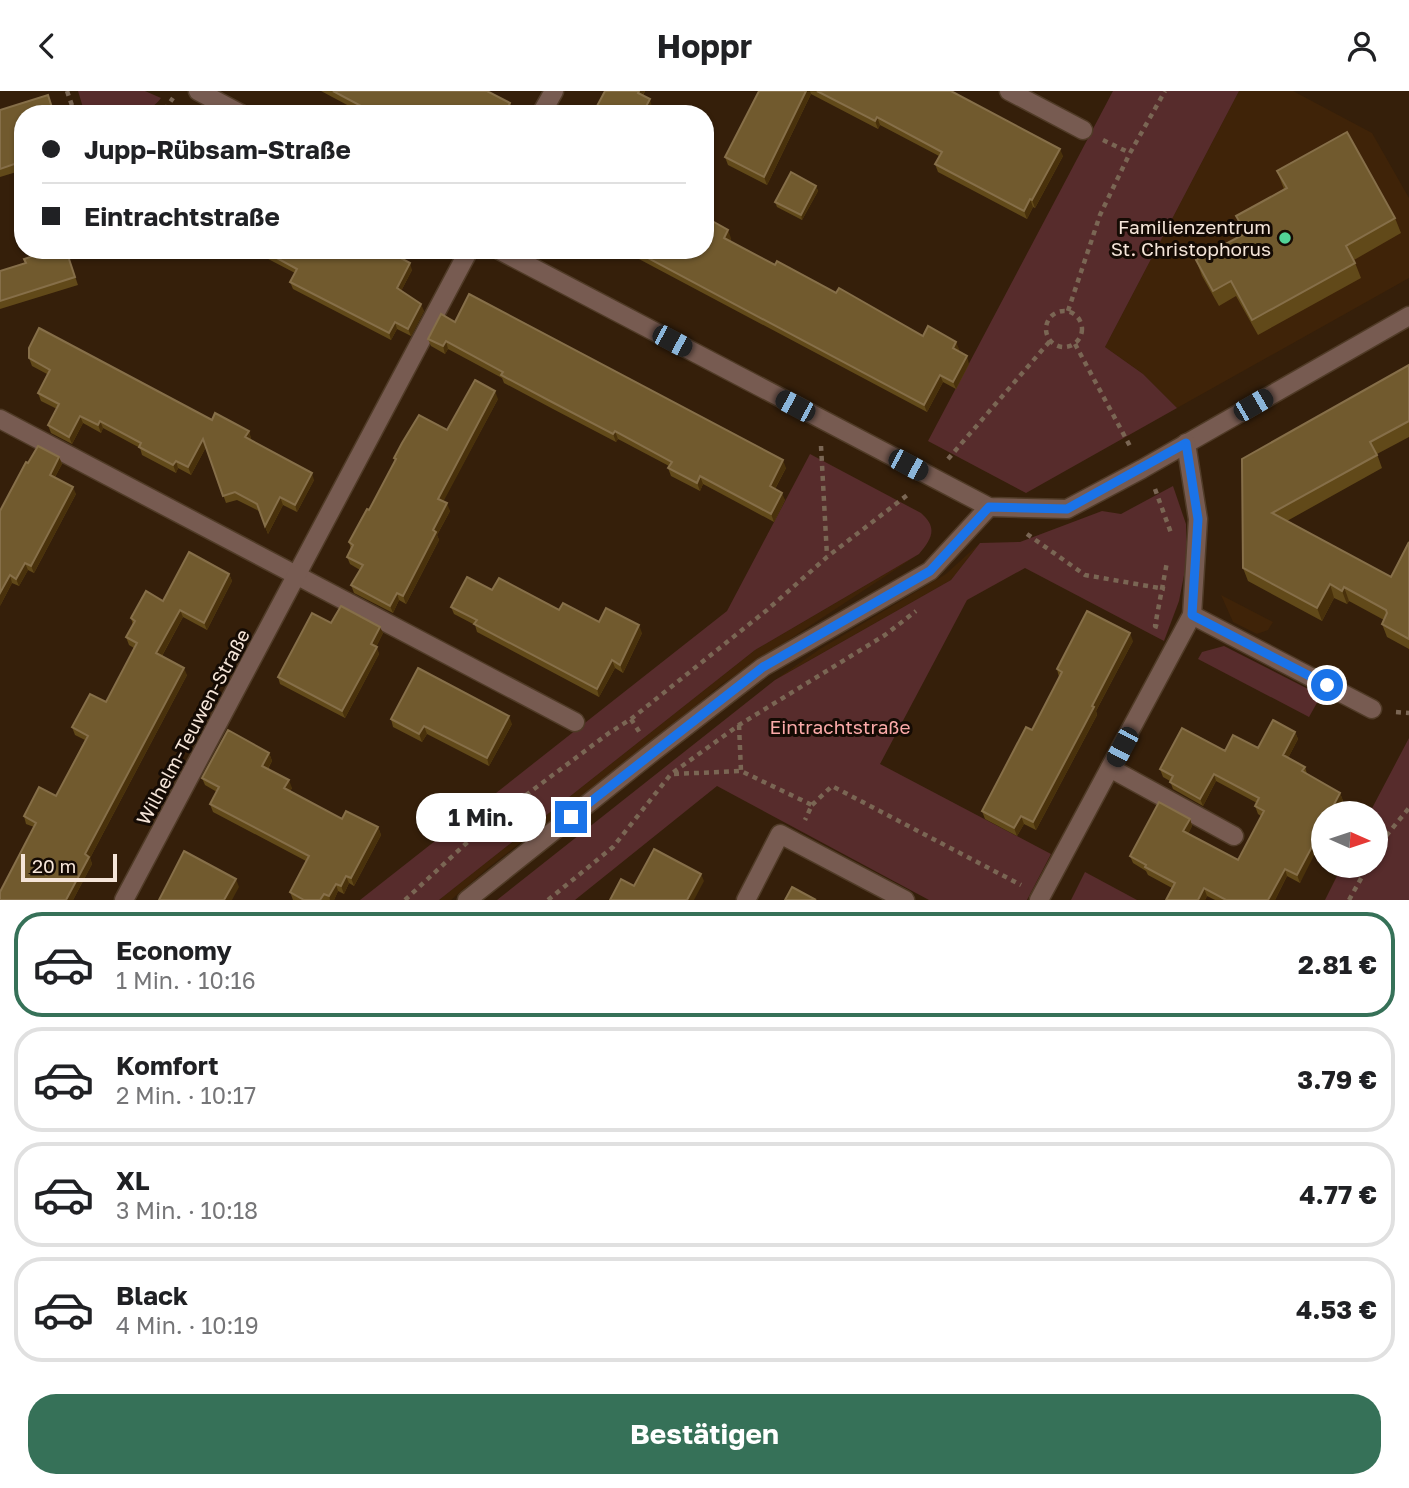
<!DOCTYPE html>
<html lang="de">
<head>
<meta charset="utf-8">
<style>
  :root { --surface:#fff; --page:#f6f6f6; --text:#202124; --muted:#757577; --line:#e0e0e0; --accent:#367158 }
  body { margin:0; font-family:"Golos Text",sans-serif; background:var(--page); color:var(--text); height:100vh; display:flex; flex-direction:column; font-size:26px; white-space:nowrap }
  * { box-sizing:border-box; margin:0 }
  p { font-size:23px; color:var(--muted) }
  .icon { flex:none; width:38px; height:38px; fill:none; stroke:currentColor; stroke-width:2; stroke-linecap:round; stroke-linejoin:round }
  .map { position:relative; height:809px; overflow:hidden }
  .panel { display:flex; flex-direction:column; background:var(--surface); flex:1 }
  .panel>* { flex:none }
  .top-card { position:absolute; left:14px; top:14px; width:700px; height:154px; border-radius:28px; box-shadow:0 2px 5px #0004; display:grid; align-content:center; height:154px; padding:0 28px; background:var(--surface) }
  .needle { width:46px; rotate:93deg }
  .tools { position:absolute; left:1311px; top:710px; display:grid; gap:14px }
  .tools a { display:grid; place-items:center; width:77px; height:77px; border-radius:50%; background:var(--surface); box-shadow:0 2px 5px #0004; font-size:35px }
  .scale { position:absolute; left:21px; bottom:18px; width:96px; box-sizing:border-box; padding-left:7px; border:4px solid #f5e5d9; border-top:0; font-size:19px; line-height:24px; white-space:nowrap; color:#f5e5d9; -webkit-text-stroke:5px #150b04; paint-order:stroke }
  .end { position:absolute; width:32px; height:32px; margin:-16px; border:9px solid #1a73e8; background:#fff; box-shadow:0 0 0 4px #fff }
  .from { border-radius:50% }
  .bubble { position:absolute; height:49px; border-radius:24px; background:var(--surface); box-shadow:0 2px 5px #0004; font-size:23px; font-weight:700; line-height:49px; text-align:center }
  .car { position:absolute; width:21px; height:42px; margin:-21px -10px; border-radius:9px; box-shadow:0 0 5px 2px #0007; background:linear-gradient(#222 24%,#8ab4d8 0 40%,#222 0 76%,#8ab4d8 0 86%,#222 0) }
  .top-card b { display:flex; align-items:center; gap:24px; height:66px; font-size:26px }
  .top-card b+b { border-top:2px solid var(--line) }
  .top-card i { width:18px; height:18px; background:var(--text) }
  ul { padding:12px 0 0; list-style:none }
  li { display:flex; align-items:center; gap:21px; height:105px; margin:0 14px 10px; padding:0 14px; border:4px solid var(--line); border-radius:28px }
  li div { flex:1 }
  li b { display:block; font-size:26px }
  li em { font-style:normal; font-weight:700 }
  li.active { border-color:var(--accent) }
  li>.icon { width:63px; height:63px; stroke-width:1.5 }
  .primary-button { display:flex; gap:14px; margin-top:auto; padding:14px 28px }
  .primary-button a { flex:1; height:80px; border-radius:28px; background:var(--accent); color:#fff; font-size:28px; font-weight:700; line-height:80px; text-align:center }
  header { display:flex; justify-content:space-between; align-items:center; height:91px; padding:0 28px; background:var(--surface); font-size:32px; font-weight:700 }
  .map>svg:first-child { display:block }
  .built { fill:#3f2308 }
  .green { fill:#572c2c }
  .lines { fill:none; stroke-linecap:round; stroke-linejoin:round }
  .street-casing { stroke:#503b27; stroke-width:21 }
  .path { stroke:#7a6654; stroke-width:4.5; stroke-dasharray:5 5; stroke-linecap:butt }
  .street { stroke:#775b51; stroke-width:18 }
  .wall { fill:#614919 }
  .shaded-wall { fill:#49310b }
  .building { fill:#715a2e; stroke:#866f49; stroke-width:2 }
  .route { stroke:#1a73e8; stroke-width:9 }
  .poi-dot { fill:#52d397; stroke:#150b04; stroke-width:2.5 }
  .labels { text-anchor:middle; stroke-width:6; stroke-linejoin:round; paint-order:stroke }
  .poi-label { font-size:19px; fill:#f5e5d9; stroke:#150b04; text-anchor:end }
  .street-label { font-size:19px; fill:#f5e5d9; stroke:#150b04 }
  .park-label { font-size:19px; fill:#fbaaa9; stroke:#150b04 }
</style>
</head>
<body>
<header><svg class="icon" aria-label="back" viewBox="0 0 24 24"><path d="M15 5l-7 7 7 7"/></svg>Hoppr<svg class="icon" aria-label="person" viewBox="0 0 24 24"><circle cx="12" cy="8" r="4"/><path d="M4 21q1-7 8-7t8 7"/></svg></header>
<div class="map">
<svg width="1409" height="809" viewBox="0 0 1409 809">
  <rect width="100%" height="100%" fill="#351f0a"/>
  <g class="built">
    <polygon points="1239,0 1293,0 1372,42 1409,107 1409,187 1177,317 1143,283 1105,256"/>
    <polygon points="980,452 951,489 775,589 820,558 946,483"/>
    <polygon points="919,463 722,593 653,650 488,777 451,809 439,809 755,559"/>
    <polygon points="1221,504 1273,531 1268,539 1257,543 1233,531"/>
  </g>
  <g class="green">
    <path d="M78,0H145L161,7C146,29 109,23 85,23Z"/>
    <polygon points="1113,0 1239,0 1105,256 1143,283 1177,317 1026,402 928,350"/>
    <path d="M810,363L921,422C938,437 932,447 919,463L755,559L439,809H360L727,520Z"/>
    <polygon points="1173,395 1186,433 1186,474 1179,510 1164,550 1025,477 967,509 880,673 1051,763 1027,809 929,809 717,695 575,809 497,809 775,589 951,489 980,452 1020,451 1102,420 1121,423"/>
    <polygon points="1224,555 1312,600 1318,610 1309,626 1198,568 1202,561"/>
    <polygon points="1409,647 1409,809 1325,809 1342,775 1376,775 1376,723 1369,723"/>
    <polygon points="1085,781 1137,809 1071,809"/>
  </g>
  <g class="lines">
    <g class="street-casing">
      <g id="street">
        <polyline points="198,0 241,23"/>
        <polyline points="1009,0 1083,39"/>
        <polyline points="541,23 554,0"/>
        <polyline points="499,159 989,416 1067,418 1142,378 1409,225"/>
        <polyline points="0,328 575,631"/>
        <polyline points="1192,524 1372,618"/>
        <polyline points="1110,677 1234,745"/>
        <polyline points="124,809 469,159"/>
        <polyline points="467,809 654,660 763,576 930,480 989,416"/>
        <polyline points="746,809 780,743 905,809"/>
        <polyline points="1039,809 1192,524 1198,428 1186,352"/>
      </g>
    </g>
    <g class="path">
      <polyline points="67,0 75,23"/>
      <polyline points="156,23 164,20 173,7"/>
      <polyline points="1103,49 1130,62"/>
      <circle cx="1064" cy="238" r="18"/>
      <polyline points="1068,220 1100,124 1130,62 1165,0"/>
      <polyline points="1075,253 1131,357"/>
      <polyline points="821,355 827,465"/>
      <polyline points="948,368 1050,250"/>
      <polyline points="1155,398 1171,442"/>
      <polyline points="1027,443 1085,484 1165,498"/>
      <polyline points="1158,536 1155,535 1167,471"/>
      <polyline points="1396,621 1409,622"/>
      <polyline points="631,628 640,642"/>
      <polyline points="739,634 741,680"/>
      <polyline points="674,683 741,680 812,714 805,729"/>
      <polyline points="812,714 832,695 1021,794"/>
      <polyline points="1376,762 1386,745 1409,717"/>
      <polyline points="405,809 486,734 609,642 631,628 767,519 827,466 910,402"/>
      <polyline points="548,809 613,756 671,683 739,634 885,544 916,520"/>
      <polyline points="1349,809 1368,775"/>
    </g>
    <use href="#street" class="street"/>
  </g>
  <g class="wall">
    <polygon points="321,0 487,0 510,12 513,20 512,23 364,23"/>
    <polygon points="605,0 645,0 643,5 652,16 649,23 601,23 597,15"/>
    <polygon points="759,0 951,0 1063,65 1035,117 1033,116 1027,128 938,81 935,73 939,65 880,34 878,38 811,3 767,94 728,74 725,66"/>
    <polygon points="0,19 23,23 23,79 0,86"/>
    <polygon points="1277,80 1395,127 1401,142 1354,169 1361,187 1258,244 1236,205 1219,215 1202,185 1196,169 1244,143 1236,125 1284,98"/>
    <polygon points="816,95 818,100 802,129 777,116 775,111"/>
    <polygon points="731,147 730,150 775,174 836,202 923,245 959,258 958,260 969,273 956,298 943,291 927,321 622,159 705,159"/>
    <polygon points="66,159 78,194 0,218 0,180"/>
    <polygon points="220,159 239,159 235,167"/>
    <polygon points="251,159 386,159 412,179 401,200 424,220 411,245 397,238 391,249 293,198 290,191 295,182"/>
    <polygon points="455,231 786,377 775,398 785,409 774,431 703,393 700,400 671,385 668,377 669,375 618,348 616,351 553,318 504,292 502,287 448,258 445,263 431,255 428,248"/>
    <polygon points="29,267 249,340 251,348 251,349 314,389 297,421 283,414 268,443 259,420 237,409 226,412 206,356 191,384 178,377 176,382 142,364 140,357 103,337 101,342 83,332 72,353 51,342 48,334 57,318 41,310 38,302 47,283 32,275"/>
    <polygon points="1409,274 1409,346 1377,363 1382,377 1287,430 1391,486 1409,451 1409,558 1387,546 1382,533 1384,529 1349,510 1347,513 1334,507 1322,530 1248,490 1243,477 1242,368"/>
    <polygon points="498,308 443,410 450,420 437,444 439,449 406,513 399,509 393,522 354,502 351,494 360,479 350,473 347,466 351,458 349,451 369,419 395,370 394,367 447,339"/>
    <polygon points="59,366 62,373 55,386 76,403 34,482 28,479 19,495 12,492 0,515 28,372"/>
    <polygon points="229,483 232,490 207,539 183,526 162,565 187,584 90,767 92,773 73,809 0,809 34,736 26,733 24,725 56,705 85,649 75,644 72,636 106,611 134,557 129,554 126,546 133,534 131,527 163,510"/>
    <polygon points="492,499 599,531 642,542 623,582 615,577 599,606 477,541 475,534 454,523 451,516"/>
    <polygon points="331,532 383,542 376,556 379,563 345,627 280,593 278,586"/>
    <polygon points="1133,550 1096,620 1097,624 1036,739 1024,733 1017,745 985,728 982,720 1032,639 1059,586 1057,578"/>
    <polygon points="391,628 512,633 489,675 427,643 422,651 393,636"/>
    <polygon points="1295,641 1298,648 1288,667 1305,676 1307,683 1340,702 1343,710 1336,723 1323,723 1300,792 1287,785 1275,809 1215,809 1207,805 1205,809 1166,809 1172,797 1148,784 1146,780 1133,772 1130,765 1190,728 1192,735 1188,743 1238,769 1261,725 1258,723 1255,715 1257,712 1216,690 1203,715 1173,698 1170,690 1163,686 1160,678 1258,657"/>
    <polygon points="269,662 272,670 268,678 292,697 290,700 342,728 378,736 381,744 354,795 349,792 344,803 338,800 334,809 293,809 290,801 306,770 213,721 210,713 217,701 205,694 202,687"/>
  </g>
  <g class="shaded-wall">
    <polygon points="639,0 645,0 640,9 638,2"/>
    <polygon points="806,0 810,0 811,3 767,94 764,86"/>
    <polygon points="650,8 652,16 649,23 642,23"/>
    <polygon points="510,12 513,20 512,23 505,23"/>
    <polygon points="877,26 880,34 878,38 875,30"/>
    <polygon points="1060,58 1063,65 1035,117 1032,109"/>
    <polygon points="816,95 818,100 802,129 801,124"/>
    <polygon points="1030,108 1033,116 1027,128 1024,120"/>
    <polygon points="728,139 731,147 727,155 724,147"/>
    <polygon points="232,159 239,159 235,167"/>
    <polygon points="410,172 412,179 399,204 397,197"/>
    <polygon points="421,213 424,220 411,245 408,238"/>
    <polygon points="395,231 397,238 391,249 389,242"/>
    <polygon points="446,250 448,258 445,263 443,255"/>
    <polygon points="956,251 959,258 955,265 953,257"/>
    <polygon points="967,265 969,273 956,298 953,291"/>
    <polygon points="940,284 943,291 927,321 924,314"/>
    <polygon points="495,300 498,308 441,415 438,408"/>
    <polygon points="80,325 83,332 72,353 69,346"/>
    <polygon points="100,330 103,337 101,342 98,334"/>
    <polygon points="249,340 251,348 248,354 245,346"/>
    <polygon points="615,340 618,348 616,351 613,343"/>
    <polygon points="203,348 206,356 191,384 188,376"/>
    <polygon points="59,366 62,373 52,391 50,384"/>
    <polygon points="783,369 786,377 772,403 770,395"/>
    <polygon points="176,370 178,377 176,382 173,374"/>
    <polygon points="312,382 314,389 297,421 295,414"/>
    <polygon points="700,385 703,393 700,400 697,392"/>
    <polygon points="73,396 76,403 34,482 31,475"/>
    <polygon points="782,402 785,409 774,431 771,423"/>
    <polygon points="280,406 283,414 268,443 265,435"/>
    <polygon points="447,412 450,420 437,444 439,449 406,513 403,505 433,439"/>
    <polygon points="25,472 28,479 19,495 16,488"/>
    <polygon points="229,483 232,490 207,539 204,532"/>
    <polygon points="10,484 12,492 0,515 0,502"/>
    <polygon points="1330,493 1334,507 1322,530 1317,517"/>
    <polygon points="1344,496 1349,510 1347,513 1342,500"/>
    <polygon points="397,502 399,509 393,522 390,515"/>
    <polygon points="180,519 183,526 159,570 156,562"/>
    <polygon points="639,534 642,542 623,582 620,574"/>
    <polygon points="380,536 383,542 374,560 371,553"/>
    <polygon points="1130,542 1133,550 1096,620 1097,624 1036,739 1033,731 1092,615"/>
    <polygon points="377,556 379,563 345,627 342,620"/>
    <polygon points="612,569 615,577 599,606 597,598"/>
    <polygon points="184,577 187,584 90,767 92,773 73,809 66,809 85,763"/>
    <polygon points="509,625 512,633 489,675 487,667"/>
    <polygon points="424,635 427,643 422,651 419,643"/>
    <polygon points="1295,641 1298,648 1286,671 1283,664"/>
    <polygon points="269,662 272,670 265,682 262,675"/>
    <polygon points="1214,683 1216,690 1203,715 1200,708"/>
    <polygon points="289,689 292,697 287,705 284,697"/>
    <polygon points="1340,702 1343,710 1336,723 1329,723"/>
    <polygon points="1021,725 1024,733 1017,745 1014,737"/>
    <polygon points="1190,728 1192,735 1186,747 1183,740"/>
    <polygon points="1323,735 1323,747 1300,792 1297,784"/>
    <polygon points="378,736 381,744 354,795 351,787"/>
    <polygon points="1285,778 1287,785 1275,809 1268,809"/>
    <polygon points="701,783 704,790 694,809 687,809"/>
    <polygon points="346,785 349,792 344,803 341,795"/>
    <polygon points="236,788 239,796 232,809 224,809"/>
    <polygon points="336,793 338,800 334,809 330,809 329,805"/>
    <polygon points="1204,797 1207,805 1205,809 1198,809"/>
  </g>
  <g class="building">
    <polygon points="333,0 487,0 510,12 505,23 376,23"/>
    <polygon points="605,0 639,0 638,2 650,8 642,23 613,23 597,15"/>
    <polygon points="759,0 806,0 764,86 725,66"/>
    <polygon points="817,0 951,0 1060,58 1032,109 1030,108 1024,120 935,73 942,61 877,26 875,30"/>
    <polygon points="48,4 54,23 23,23 23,70 0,78 0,19"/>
    <polygon points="1347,41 1395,127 1346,155 1355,172 1252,229 1231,190 1213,200 1196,169 1246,142 1236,125 1287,97 1277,80"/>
    <polygon points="791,81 816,95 801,124 775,111"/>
    <polygon points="705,126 728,139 724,147 775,174 777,170 836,202 839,197 923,245 928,235 956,251 953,257 967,265 953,291 940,284 924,314 633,159 705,159"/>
    <polygon points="52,159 66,159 75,186 0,210 0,180 26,172 24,168"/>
    <polygon points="262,159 386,159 410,172 397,197 421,213 408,238 395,231 389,242 290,191 297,178"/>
    <polygon points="469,203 783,369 770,395 782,402 771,423 700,385 697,392 668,377 672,371 615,340 613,343 550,310 501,284 503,281 446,250 443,255 428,248 441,223 455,231"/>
    <polygon points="39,237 212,329 215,322 230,330 249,340 245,346 312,382 295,414 280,406 265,435 257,413 235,401 223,405 203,348 188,376 176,370 173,374 139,356 141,352 100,330 98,334 80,325 69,346 48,334 59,313 38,302 50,279 29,267 29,257"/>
    <polygon points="1409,274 1409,330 1370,351 1377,364 1272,422 1391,486 1409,451 1409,548 1382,533 1387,522 1386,519 1344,496 1342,500 1330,493 1317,517 1243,477 1242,368"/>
    <polygon points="475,289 495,300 438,408 447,412 433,439 436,441 403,505 397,502 390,515 351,494 363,474 347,466 353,454 349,451 367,418 369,419 396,368 394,367 402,352 419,324 447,339"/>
    <polygon points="38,355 59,366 50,384 73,396 31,475 25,472 16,488 10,484 0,502 0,420 26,371 28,372"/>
    <polygon points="189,461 229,483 204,532 180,519 156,562 184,577 85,763 89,766 66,809 0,809 0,801 36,732 24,725 39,696 56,705 88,645 72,636 90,603 106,611 137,552 126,546 135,530 131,527 146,500 163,510"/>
    <polygon points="467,486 492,499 499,487 559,519 563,512 599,531 606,517 639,534 620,574 612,569 597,598 474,533 477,529 451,516"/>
    <polygon points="341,515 380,536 371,553 377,556 342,620 278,586 312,522 331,532"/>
    <polygon points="1087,520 1130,542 1092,615 1094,616 1033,731 1021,725 1014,737 982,720 1026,636 1032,639 1062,581 1057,578"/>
    <polygon points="418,577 509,625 487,667 424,635 419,643 391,628"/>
    <polygon points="1273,629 1295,641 1283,664 1305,676 1302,680 1340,702 1329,723 1323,723 1323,735 1297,784 1285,778 1268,809 1226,809 1204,797 1198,809 1166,809 1175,792 1145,776 1146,774 1130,765 1159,711 1190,728 1183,740 1238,769 1264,720 1255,715 1259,707 1214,683 1200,708 1170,691 1173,685 1160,678 1182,637 1225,660 1233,644 1258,657"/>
    <polygon points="228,639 269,662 262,675 289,689 284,697 342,728 346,720 378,736 351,787 346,785 341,795 336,793 329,805 324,803 320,809 304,809 290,801 309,765 210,713 219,696 202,687"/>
    <polygon points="654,758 701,783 687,809 610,809 621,788 634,795"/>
    <polygon points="184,760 236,788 224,809 159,809"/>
    <polygon points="792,796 816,809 785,809"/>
  </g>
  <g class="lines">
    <polyline class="route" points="571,726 763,576 930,480 989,416 1067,418 1186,352 1198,428 1192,524 1327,594"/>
  </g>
  <circle class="poi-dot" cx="1285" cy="147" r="7"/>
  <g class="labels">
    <g class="poi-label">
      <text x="1271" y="143">Familienzentrum<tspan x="1271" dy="22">St. Christophorus</tspan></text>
    </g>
    <g class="street-label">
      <text transform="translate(193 636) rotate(-62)" y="7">Wilhelm-Teuwen-Straße</text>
    </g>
    <g class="park-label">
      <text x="840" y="643">Eintrachtstraße</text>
    </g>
  </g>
</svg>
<div class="tools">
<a><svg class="needle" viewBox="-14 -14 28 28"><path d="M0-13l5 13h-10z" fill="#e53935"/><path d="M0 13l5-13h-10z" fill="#757577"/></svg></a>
</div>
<div class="scale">20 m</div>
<i class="end from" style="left:1327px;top:594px"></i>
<i class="end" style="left:571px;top:726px"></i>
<div class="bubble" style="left:416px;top:702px;width:130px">1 Min.</div>
<i class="car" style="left:672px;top:250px;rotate:118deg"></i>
<i class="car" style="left:1253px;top:314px;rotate:60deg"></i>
<i class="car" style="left:795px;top:315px;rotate:298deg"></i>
<i class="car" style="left:908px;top:374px;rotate:118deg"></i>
<i class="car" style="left:1122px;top:656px;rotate:208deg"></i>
<div class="top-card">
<b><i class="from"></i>Jupp-Rübsam-Straße</b>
<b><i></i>Eintrachtstraße</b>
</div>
</div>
<section class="panel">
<ul>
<li class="active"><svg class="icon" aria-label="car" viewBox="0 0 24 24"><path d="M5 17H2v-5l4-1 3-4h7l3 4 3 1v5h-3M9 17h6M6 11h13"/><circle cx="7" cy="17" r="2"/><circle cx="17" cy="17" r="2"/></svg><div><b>Economy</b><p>1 Min. · 10:16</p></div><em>2.81 €</em></li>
<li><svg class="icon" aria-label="car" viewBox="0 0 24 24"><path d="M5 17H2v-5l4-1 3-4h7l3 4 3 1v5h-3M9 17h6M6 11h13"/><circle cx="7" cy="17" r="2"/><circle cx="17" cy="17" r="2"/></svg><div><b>Komfort</b><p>2 Min. · 10:17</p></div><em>3.79 €</em></li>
<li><svg class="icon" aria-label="car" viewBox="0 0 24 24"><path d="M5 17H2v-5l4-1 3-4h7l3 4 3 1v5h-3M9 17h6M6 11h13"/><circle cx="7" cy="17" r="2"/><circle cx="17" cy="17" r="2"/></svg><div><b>XL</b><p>3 Min. · 10:18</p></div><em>4.77 €</em></li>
<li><svg class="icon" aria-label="car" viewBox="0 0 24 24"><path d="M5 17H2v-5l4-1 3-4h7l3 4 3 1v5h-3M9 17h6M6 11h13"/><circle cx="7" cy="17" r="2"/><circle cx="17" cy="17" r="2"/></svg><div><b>Black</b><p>4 Min. · 10:19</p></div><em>4.53 €</em></li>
</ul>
<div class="primary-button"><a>Bestätigen</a></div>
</section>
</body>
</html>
